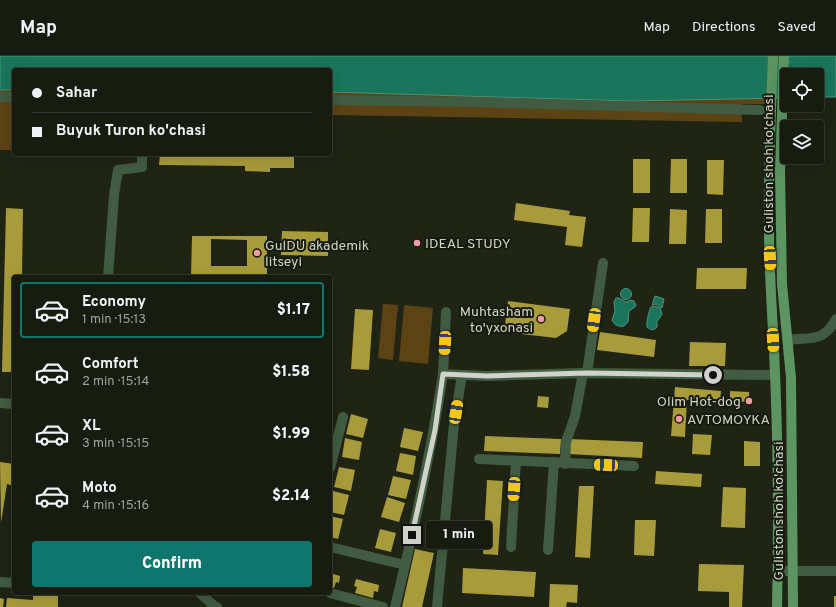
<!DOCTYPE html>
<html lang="en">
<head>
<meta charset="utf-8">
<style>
  :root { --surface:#171b10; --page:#202419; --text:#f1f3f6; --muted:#9ea19f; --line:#363930; --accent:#0f766e }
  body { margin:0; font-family:Overpass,sans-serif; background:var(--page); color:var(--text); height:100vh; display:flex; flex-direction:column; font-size:15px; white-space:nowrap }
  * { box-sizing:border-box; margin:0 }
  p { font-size:13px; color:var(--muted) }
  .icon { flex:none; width:22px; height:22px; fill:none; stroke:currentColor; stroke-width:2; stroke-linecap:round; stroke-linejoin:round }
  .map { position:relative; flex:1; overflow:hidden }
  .panel { position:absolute; left:12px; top:219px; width:320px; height:320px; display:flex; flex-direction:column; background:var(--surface); border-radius:4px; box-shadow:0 4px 16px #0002,0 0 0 1px var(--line) }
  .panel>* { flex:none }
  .banner { position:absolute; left:12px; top:12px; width:320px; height:88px; border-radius:4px; box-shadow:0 4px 16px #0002,0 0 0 1px var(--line); display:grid; align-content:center; height:88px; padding:0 20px; background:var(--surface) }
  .fabs { position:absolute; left:780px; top:12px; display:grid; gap:8px }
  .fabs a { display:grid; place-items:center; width:44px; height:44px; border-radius:4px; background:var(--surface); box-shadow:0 4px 16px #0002,0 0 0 1px var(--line); font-size:20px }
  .end { position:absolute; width:18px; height:18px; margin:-9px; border:5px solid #d0d3ca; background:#111; box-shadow:0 0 0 2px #111 }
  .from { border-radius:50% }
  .bubble { position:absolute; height:28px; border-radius:4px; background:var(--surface); box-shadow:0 4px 16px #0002,0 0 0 1px var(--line); font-size:13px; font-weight:800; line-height:28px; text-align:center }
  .car { position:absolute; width:12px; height:24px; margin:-12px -6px; border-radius:5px; box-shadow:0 0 3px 1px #0007; background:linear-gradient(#f5c518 24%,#345 0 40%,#f5c518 0 76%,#345 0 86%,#f5c518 0) }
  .banner b { display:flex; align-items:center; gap:14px; height:38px; font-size:15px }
  .banner b+b { border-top:1px solid var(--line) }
  .banner i { width:10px; height:10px; background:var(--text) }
  ul { padding:7px 0 0; list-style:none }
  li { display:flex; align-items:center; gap:12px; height:56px; margin:0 8px 6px; padding:0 12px; border:2px solid transparent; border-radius:4px }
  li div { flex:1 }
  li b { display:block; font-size:15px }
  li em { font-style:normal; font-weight:800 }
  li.selected { border-color:var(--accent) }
  li>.icon { width:36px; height:36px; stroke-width:1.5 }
  .primary-button { display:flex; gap:8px; margin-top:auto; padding:8px 20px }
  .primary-button a { flex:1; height:46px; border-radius:4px; background:var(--accent); color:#fff; font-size:16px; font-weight:800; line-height:46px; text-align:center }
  header { display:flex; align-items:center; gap:24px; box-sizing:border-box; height:56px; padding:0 20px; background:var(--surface); border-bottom:1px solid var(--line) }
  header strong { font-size:19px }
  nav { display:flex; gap:22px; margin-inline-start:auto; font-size:14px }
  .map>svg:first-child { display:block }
  .green { fill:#5c4314 }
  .water { fill:#19755b; stroke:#50917c }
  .building { fill:#a89b3b; fill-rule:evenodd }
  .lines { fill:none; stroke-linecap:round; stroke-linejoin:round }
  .minor { stroke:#415c42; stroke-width:10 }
  .major { stroke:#5c9561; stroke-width:10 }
  .route { stroke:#d0d3ca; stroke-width:5 }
  .poi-dot { fill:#f49aa6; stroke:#161b0c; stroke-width:1.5 }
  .labels { text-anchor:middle; stroke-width:4; stroke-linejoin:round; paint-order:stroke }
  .street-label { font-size:14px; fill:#d0d3ca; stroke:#161b0c }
  .poi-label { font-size:14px; fill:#d0d3ca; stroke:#161b0c; text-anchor:start }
</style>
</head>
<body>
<header>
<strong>Map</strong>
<nav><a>Map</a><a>Directions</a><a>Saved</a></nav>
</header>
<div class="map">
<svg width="836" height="551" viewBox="0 0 836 551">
  <rect width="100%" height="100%" fill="#1f2415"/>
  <g class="green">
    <polygon points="0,0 767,0 765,48 742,48 742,66 330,59 330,14 14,14 14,94 0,94"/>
    <polygon points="383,248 398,249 393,304 378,302"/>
    <polygon points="404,249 433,252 428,308 399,305"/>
  </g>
  <g class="water">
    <polygon points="0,0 836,0 836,41 817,41 817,19 787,19 787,42 630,45 330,36 330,14 14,14 14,34 0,34"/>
    <circle cx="626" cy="238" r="5.5"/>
    <polygon points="655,240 664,243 662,252 656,248 652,249"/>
    <path d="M616,242H619L626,246L631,244L634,245L636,249L635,251L629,255L628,266L624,270C618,271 614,269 612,264L615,255L614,246Z"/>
    <path d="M655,250L660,252L662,258L657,266V271C654,275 651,274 647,271C646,268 649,254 651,251Z"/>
  </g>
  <g class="building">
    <polygon points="160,98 294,98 294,112 270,112 270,116 245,115 245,110 159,109"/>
    <rect x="633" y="103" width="17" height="34"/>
    <polygon points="671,103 687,103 687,137 670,137"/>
    <polygon points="707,104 724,104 723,139 707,138"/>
    <polygon points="516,147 570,155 569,159 586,161 582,191 565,189 567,171 514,164"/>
    <polygon points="6,152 23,153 22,221 14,221 14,316 2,316"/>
    <polygon points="633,152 650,152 649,186 632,186"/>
    <polygon points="670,153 687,154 686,188 669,188"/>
    <polygon points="706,153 722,153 722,187 705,187"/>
    <polygon points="282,175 328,176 328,200 281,199"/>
    <path d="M192,180H267V221L191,220ZM211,183L247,184V210H211Z"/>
    <polygon points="697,212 747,212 746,233 696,233"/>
    <polygon points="508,245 570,253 567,275 556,282 504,276"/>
    <polygon points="355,253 373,254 369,314 351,313"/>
    <polygon points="600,276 656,284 654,301 597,294"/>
    <polygon points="690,286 726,287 725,310 689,310"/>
    <polygon points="675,331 721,335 720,346 687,344 685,381 671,380"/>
    <polygon points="730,335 749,336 749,346 730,345"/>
    <polygon points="538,340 549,341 548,352 537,351"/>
    <polygon points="351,358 368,363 363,382 346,378"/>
    <polygon points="404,372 423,376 418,395 400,391"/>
    <polygon points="693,378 712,379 710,399 692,398"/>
    <polygon points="485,380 561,383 560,398 484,395"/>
    <polygon points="345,382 362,386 359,404 342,401"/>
    <polygon points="569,383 643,386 642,402 568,398"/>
    <polygon points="744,385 760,386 760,410 744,410"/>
    <polygon points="400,397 416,400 413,419 396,415"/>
    <polygon points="0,406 14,408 14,430 7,428 1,467"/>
    <polygon points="339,411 355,414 351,435 334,431"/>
    <polygon points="656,415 702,418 701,431 655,428"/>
    <polygon points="393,420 411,424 406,443 388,439"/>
    <polygon points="487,424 503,425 498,499 483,498"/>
    <polygon points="579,430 594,430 590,502 575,501"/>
    <polygon points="723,431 746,432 745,472 721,471"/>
    <polygon points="333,435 349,439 344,459 330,456 330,446"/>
    <polygon points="387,441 405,447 399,466 381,461"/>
    <polygon points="330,460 343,463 338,483 330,481"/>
    <polygon points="635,464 656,464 654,500 634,499"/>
    <polygon points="380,473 396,477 391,496 375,492"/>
    <polygon points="415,493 434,497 422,551 402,551"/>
    <polygon points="699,508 744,509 742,551 729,551 729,536 698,535"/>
    <polygon points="463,512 536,516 534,541 462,537"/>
    <polygon points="330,517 340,520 339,527 336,526 334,532 330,531"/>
    <polygon points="356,523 379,529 378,536 374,535 373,542 355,537 357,531 354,530"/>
    <polygon points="550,528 578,529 577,547 567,546 566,551 549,551"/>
    <polygon points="58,538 58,551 33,551 33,546 33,551 6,551 7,542 33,544 33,539"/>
    <rect x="834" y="540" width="2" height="11"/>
    <polygon points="0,542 4,543 3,551 0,551"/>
  </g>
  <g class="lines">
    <g class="minor">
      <polyline points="0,41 14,41"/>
      <polyline points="330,44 476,46 760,54"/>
      <polyline points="108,221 114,139 118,114 142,111 142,98"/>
      <path d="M789,284C812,281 824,286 836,263"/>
      <polyline points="587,317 603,207"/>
      <polyline points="443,318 446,256"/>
      <polyline points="0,347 14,348"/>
      <polyline points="479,403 634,410"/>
      <polyline points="565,408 566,386 575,360 583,317 774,319"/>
      <polyline points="330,412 343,361"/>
      <polyline points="330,491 405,509"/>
      <polyline points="511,491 516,405"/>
      <polyline points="548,494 554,406"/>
      <polyline points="778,515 836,515"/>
      <polyline points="0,526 14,527"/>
      <polyline points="200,537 214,550 217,551"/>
      <polyline points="330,537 383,551"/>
      <path d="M395,551C414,474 431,396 443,318L487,320L583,317"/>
      <polyline points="437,551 454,368 462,319"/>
    </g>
    <g class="major">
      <path d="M773,0C771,58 768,115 769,173C769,213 772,253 774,294C778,379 779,465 777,551"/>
      <polyline points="784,0 780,115 782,228 791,322 793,551"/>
    </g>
  </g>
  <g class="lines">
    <polyline class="route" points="412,479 435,374 443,318 487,320 587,317 713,319"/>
  </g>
  <g class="poi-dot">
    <circle cx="417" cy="187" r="4"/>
    <circle cx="257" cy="197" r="4"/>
    <circle cx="541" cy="263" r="4"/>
    <circle cx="749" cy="345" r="4"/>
    <circle cx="679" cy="363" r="4"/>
  </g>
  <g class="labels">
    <g class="street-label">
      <text transform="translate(768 108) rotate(-90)" y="5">Guliston shoh ko'chasi</text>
      <text transform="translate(778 455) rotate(-90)" y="5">Guliston shoh ko'chasi</text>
    </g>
    <g class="poi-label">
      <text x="425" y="192">IDEAL STUDY</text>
      <text x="265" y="194">GulDU akademik<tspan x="265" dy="16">litseyi</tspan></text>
      <text x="533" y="260" text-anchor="end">Muhtasham<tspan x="533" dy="16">to'yxonasi</tspan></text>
      <text x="741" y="350" text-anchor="end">Olim Hot-dog</text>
      <text x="687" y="368">AVTOMOYKA</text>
    </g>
  </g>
</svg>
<div class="fabs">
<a><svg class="icon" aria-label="locate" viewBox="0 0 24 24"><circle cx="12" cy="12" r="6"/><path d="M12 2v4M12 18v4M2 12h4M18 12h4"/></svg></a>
<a><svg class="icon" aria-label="layers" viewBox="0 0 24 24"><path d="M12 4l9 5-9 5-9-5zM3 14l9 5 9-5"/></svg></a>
</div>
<i class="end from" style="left:713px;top:319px"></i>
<i class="end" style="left:412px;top:479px"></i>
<div class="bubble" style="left:426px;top:465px;width:66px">1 min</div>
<i class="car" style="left:770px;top:202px;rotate:177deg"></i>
<i class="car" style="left:594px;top:264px;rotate:188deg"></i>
<i class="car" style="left:773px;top:284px;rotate:177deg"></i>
<i class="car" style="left:445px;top:287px;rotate:183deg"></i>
<i class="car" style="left:456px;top:356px;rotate:9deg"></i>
<i class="car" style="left:606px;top:409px;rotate:272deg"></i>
<i class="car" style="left:514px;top:433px;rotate:184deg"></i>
<div class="banner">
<b><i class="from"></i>Sahar</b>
<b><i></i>Buyuk Turon ko'chasi</b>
</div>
<section class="panel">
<ul>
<li class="selected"><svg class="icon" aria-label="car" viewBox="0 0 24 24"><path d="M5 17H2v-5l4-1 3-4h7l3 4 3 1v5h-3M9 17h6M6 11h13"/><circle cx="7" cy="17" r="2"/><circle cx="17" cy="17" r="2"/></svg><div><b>Economy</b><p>1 min · 15:13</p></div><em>$1.17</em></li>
<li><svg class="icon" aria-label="car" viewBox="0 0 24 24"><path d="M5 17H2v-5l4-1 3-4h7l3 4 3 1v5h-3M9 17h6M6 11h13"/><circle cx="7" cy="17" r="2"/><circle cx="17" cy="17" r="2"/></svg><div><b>Comfort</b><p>2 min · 15:14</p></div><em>$1.58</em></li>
<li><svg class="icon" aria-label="car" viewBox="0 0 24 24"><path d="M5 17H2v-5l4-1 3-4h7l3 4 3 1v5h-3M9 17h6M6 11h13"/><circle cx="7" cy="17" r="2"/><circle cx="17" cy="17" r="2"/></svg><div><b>XL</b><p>3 min · 15:15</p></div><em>$1.99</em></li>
<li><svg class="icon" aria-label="car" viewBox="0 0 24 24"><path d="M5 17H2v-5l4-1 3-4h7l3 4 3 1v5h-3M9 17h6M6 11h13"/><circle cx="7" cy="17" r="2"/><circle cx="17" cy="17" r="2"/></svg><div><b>Moto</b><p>4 min · 15:16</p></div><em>$2.14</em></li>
</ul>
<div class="primary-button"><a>Confirm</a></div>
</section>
</div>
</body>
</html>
